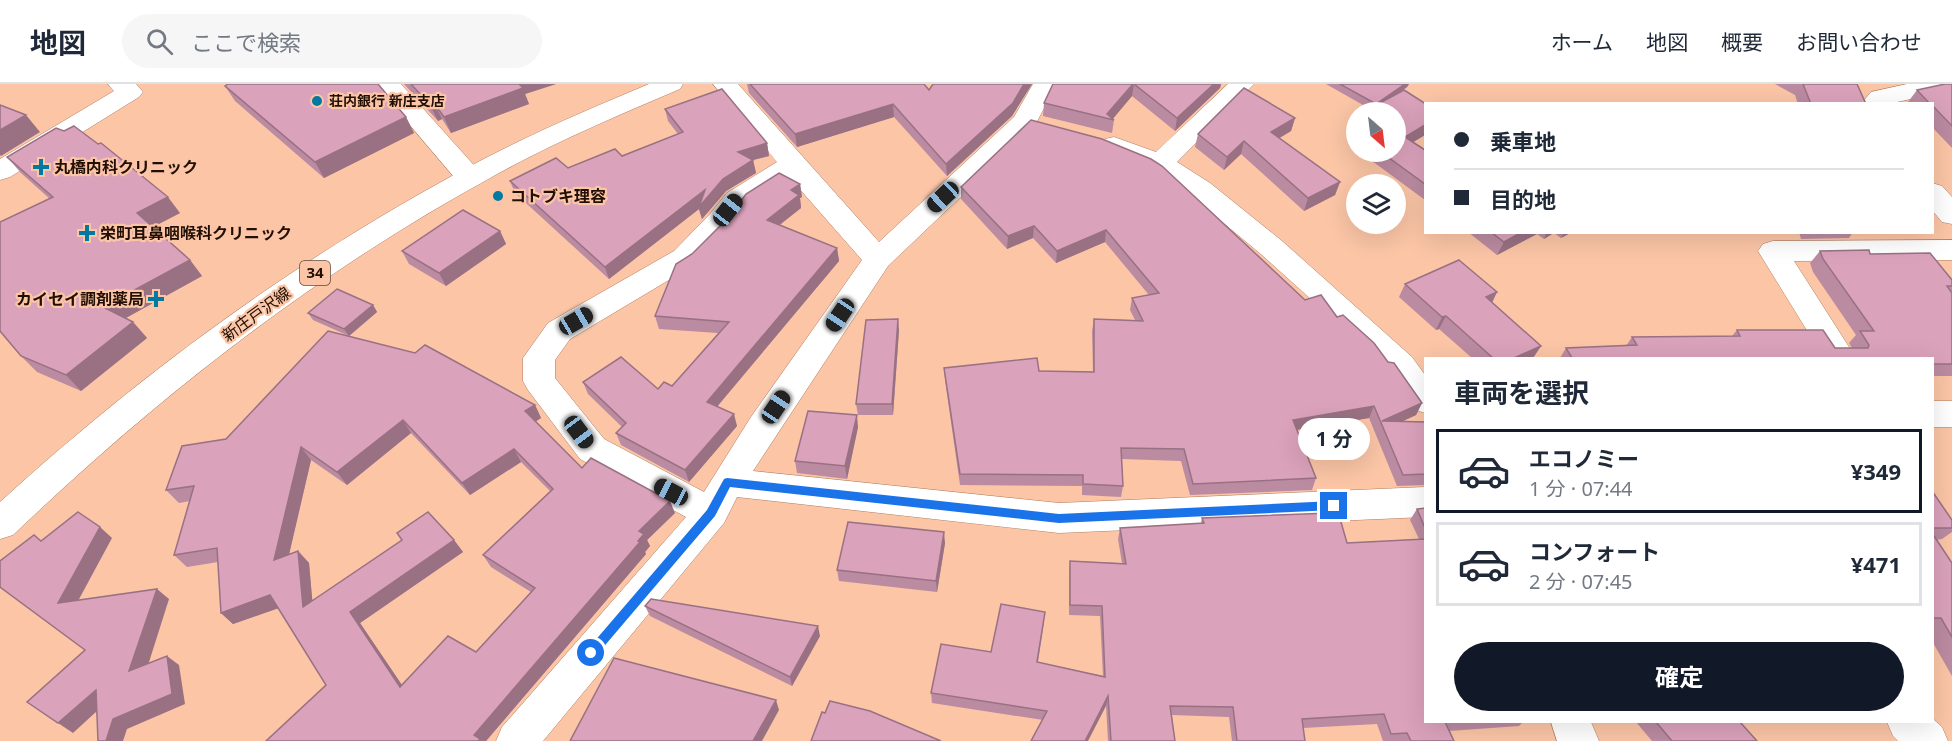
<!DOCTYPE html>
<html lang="ja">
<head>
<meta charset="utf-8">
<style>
  :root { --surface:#fff; --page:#f6f6f7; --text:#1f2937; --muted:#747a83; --line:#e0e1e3; --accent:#111827 }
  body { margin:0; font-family:"Noto Sans","Noto Sans JP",sans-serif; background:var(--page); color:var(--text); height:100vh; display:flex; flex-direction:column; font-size:22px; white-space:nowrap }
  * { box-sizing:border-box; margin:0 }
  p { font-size:20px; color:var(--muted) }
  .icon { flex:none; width:33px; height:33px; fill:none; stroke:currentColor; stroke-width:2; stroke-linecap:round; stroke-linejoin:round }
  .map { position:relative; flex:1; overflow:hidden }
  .details { position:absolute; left:1424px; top:273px; width:510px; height:366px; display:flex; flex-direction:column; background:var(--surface); border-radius:0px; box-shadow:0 6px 24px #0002 }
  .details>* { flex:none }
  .banner { position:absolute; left:1424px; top:18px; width:510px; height:132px; border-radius:0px; box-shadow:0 6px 24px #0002; display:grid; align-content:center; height:132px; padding:0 30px; background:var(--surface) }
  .needle { width:39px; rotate:152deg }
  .buttons { position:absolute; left:1346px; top:18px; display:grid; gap:12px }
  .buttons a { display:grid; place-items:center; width:60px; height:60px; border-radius:50%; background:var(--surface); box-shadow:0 6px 24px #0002; font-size:30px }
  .end { position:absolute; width:27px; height:27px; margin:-14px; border:8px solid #1a73e8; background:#fff; box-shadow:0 0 0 3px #fff }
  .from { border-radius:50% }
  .bubble { position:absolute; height:42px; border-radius:21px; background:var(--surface); box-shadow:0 6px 24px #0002; font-size:20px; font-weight:700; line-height:42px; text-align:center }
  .car { position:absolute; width:18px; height:36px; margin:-18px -9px; border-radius:8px; box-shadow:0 0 4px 2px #0007; background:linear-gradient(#222 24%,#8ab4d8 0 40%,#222 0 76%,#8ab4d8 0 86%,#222 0) }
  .banner b { display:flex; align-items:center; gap:21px; height:57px; font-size:22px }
  .banner b+b { border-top:2px solid var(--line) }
  .banner i { width:15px; height:15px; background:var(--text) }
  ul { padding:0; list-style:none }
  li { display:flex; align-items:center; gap:18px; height:84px; margin:0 12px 9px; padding:0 18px; border:3px solid var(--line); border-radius:0px }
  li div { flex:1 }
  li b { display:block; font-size:22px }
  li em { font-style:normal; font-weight:700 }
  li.on { border-color:var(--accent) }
  li>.icon { width:54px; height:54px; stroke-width:1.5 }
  h2 { padding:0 30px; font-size:27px; line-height:72px }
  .action { display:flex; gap:12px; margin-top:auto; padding:12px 30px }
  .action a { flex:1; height:69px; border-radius:36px; background:var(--accent); color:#fff; font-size:24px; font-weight:700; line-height:69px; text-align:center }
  header { display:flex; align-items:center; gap:36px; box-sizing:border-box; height:84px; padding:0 30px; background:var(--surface); border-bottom:2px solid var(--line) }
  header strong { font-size:28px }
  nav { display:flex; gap:33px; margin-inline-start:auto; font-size:21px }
  .search { width:420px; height:54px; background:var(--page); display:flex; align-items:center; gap:15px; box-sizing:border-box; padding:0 21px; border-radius:33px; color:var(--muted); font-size:22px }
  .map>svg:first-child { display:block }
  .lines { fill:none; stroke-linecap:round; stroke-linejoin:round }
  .minor-casing { stroke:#b07e61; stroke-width:1 }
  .major-casing { stroke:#b07e61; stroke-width:1 }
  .minor { fill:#fff; fill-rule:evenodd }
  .major { fill:#fff; fill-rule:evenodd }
  .wall { fill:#bb8ba1; fill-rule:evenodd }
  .shaded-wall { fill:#997183 }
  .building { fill:#daa2bb; stroke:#997183; stroke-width:1.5; fill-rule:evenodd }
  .route { fill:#1a73e8 }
  .poi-dot { fill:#0279a1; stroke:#fbc5a6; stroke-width:2 }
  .labels { text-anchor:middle; stroke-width:4.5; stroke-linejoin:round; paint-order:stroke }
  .far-poi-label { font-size:14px; font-weight:bold; fill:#210f05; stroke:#fbc5a6; text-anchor:start }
  .shield { fill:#fbc5a6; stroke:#624635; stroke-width:1.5 }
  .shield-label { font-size:15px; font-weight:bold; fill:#210f05 }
  .poi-label { font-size:16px; font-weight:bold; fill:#210f05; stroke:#fbc5a6; text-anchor:start }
  .street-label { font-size:16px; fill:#210f05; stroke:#fbc5a6 }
</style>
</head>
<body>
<header>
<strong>地図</strong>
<div class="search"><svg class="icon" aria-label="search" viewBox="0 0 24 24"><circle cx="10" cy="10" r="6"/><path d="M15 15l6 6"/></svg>ここで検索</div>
<nav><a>ホーム</a><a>地図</a><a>概要</a><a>お問い合わせ</a></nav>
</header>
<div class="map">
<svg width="1952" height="657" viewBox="0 0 1952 657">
  <rect width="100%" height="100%" fill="#fbc5a6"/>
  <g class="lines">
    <g class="minor-casing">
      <g id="minor">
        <polygon points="108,0 136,0 143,8 139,13 10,93 0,96 0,75 114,7"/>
        <polygon points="375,0 401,0 480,88 484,94 480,100 470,103 460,100"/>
        <path d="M713,0H738L879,158L1014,33L1033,0H1057L1034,43L888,182L753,387L1059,419L1425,403V433L1059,449L737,413L724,439L543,657H496L502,643L686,433L580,375L528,306L523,297V274L548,239L674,167L710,130L727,109L777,78ZM790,94L862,176L751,333L704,408L604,355L555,294V276L570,255L694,181L730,144L747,121Z"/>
        <polygon points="1228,0 1254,0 1177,78 1210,99 1282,157 1412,273 1425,291 1425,329 1413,325 1390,289 1364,263 1262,171 1190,111 1150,85 1105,67 1101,61 1105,55 1114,53 1156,68"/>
        <polygon points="1907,0 1952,0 1952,6 1888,20 1861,20 1871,8"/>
        <polygon points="1932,99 1942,102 1952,113 1952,140 1942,138 1932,126"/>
        <polygon points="1952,156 1952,176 1794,177 1856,274 1824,274 1758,167 1763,160 1773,157"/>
        <rect x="1932" y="317" width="20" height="26"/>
        <polygon points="1932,634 1942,643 1948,657 1898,657 1893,652 1887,638 1932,638"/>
        <polygon points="1551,638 1591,638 1599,657 1557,657"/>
      </g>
    </g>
    <g class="major-casing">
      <path id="major" d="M649,0H683L680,5C619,31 557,57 499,89C317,188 162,309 13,451L0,455V418C146,285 305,169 480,77C535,48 592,24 649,0Z"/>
    </g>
    <use href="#minor" class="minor"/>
    <use href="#major" class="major"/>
  </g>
  <g class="wall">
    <polygon points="404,0 556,0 525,10 529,20 451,49 442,35 438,37"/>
    <polygon points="747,0 924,0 929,6 933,0 1032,0 1012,32 947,92 894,33 797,63 749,9"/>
    <polygon points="1053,0 1221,0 1220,4 1175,47 1132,12 1112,35 1114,36 1112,49 1043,32 1044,19"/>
    <polygon points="1326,0 1409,0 1407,3 1400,8 1425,51 1413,58 1425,66 1425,116 1368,74 1370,68 1395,68 1370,25"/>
    <polygon points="1775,0 1857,0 1866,20 1798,20 1795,11"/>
    <polygon points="1952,0 1952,64 1932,43 1932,20 1909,20 1908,18 1917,6"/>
    <polygon points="225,2 406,33 414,49 324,94 235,17"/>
    <polygon points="665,25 767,59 769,72 753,76 756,89 726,107 702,135 699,125 609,195 515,109 510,97 622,72 678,50 668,37"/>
    <polygon points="1295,34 1291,47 1279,54 1340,98 1335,111 1304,127 1241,70 1224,86 1195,63 1198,50"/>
    <polygon points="1356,34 1356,47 1352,45"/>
    <polygon points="1031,36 1305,216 1337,233 1422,319 1416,331 1401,338 1425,338 1425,401 1397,402 1369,334 1297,346 1316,394 1312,406 1190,411 1181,377 1122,375 1123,402 1121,413 1082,411 1082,402 960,401 945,296 944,284 1093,288 1092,247 1094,235 1135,236 1130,226 1132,214 1149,211 1105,158 1056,179 1033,154 1007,165 961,115 961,103"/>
    <polygon points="7,73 180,129 153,143 190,176 202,192 125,234 133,238 147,254 81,307 37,288 21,272 50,115 21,89"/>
    <polygon points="800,100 802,113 800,114 801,124 780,141 837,164 839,177 717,322 737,342 689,398 621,361 616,349 622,343 588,310 583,298 658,305 672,302 718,249 659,245 655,232 692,170 729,133"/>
    <polygon points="500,147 506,160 446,202 409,180 402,167"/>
    <polygon points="1468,148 1572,148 1561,154 1554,149 1544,155 1537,150 1497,171"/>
    <polygon points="1799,148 1853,148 1849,154 1801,155"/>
    <polygon points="1820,167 1870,170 1952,196 1952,207 1951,208 1952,209 1952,292 1932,292 1932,274 1560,274 1566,264 1626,262 1632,253 1732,252 1737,246 1835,264 1852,264 1849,259 1856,251 1813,188 1810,179"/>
    <polygon points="1405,200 1492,219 1541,262 1533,274 1472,274 1439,245 1436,246 1399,213"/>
    <polygon points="373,221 377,228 349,252 313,236 308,229"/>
    <polygon points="899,246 893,331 858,331 856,320"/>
    <path d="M535,321L541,334L536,337L582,384L675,429L647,456L650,462L645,468L646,470L486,657L326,601L278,524L233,540L221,529L218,478L187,483L174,471L190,417L179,419L166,406L182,362ZM411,349L470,411L521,378L550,407L483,471L491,483L531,508L476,568L402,601L360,539L463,468L454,456L312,516L309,479L298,467L289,470L311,376L347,401Z"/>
    <polygon points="858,343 847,395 797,389 795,377"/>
    <polygon points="1932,407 1952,436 1952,448 1942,455 1936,456 1952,479 1952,592 1932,557"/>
    <polygon points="1425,424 1425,638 1523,638 1519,642 1449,647 1454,657 1383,657 1377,640 1303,644 1305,657 1232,657 1229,633 1172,631 1175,657 1108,657 1106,622 1043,636 932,619 931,609 991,568 1044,538 1038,578 1103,592 1100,532 1069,531 1069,488 1070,477 1122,479 1118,455 1120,444 1201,439 1202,434 1347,459 1419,455 1410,436 1417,425"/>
    <polygon points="945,459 937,508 839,497 837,486"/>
    <polygon points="645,522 820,552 792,602 650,532"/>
    <polygon points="1636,638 1740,638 1757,657 1652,657"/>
  </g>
  <g class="shaded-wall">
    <polygon points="517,0 556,0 525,10 529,20 451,49 444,33"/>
    <polygon points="1024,0 1032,0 1012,32 947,92 946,80"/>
    <polygon points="1134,0 1132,12 1112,36 1107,30"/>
    <polygon points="1214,0 1221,0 1220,4 1175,47 1177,34"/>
    <polygon points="1405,0 1409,0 1407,3 1374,27 1376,20"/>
    <polygon points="434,19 442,35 438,37 430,21"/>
    <polygon points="893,20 894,33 797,63 795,50"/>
    <polygon points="26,31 40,48 1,72 0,71 0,46"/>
    <polygon points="406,33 414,49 324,94 315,78"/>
    <polygon points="1295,34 1291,47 1268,61 1271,48"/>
    <polygon points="1425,41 1425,51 1400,66 1405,53"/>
    <polygon points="1244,57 1241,70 1224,86 1227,73"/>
    <polygon points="767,59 769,72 753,76 756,89 726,107 702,135 699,125 609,195 605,183 738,68"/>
    <polygon points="1340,98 1335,111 1304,127 1308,114"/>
    <polygon points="800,100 802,113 800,114 801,124 770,148 767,136 791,106"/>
    <polygon points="168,113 180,129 149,145 137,129"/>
    <polygon points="1034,142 1033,154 1007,165 1008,152"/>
    <polygon points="1106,146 1105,158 1056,179 1057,167"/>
    <polygon points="500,147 506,160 446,202 439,189"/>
    <polygon points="1522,148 1538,148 1537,150 1497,171 1504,158"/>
    <polygon points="1547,148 1555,148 1544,155"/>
    <polygon points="1565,148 1572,148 1561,154"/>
    <polygon points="837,164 839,177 711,330 707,318"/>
    <polygon points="190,176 202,192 117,239 103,223"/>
    <polygon points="1497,208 1491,221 1486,213"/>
    <polygon points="373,221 377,228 349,252 344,245"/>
    <polygon points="1446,232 1439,245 1436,246 1442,233"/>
    <polygon points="898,235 899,246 893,331 892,320"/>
    <polygon points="133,238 147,254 81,307 66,291"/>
    <polygon points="1541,262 1533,274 1514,274"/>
    <polygon points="1422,319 1416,331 1384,346 1382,337"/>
    <polygon points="535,321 541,334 532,340 525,327"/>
    <polygon points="1374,322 1369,334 1289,347 1293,336"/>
    <polygon points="734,330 737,342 689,398 685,386"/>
    <polygon points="857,331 858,343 847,395 845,382"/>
    <polygon points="403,336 411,349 347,401 337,388"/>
    <polygon points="301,363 311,376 285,488 274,476"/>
    <polygon points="514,365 521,378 470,411 462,399"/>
    <polygon points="670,417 675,429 647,456 650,462 645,468 646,470 486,657 478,657 474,651 638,457 639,447"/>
    <polygon points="100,443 112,454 71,530 58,519"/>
    <polygon points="944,448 945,459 937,508 936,497"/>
    <polygon points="454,456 463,468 360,539 410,613 400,603 350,528"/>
    <polygon points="298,467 309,479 314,535 303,523"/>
    <polygon points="157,505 169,515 143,597 129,587"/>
    <polygon points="270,511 282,523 233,540 221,529"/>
    <polygon points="818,542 820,552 792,602 790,593"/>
    <polygon points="167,572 179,581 185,620 127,645 123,657 106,657 113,635"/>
    <polygon points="96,606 109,616 73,649 58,639"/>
    <polygon points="1108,612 1106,622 1088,657 1085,657"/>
    <polygon points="776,616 779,626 762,657 753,657"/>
  </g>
  <g class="building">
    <polygon points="228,0 378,0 406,33 315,78 225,2"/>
    <polygon points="411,0 519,0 523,4 444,33 434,19 430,21"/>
    <polygon points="750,0 924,0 929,6 933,0 1024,0 1013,19 946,80 893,20 795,50"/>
    <polygon points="1053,0 1133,0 1107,30 1114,36 1044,19"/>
    <polygon points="1134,0 1214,0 1177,34"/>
    <polygon points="1340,0 1405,0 1376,20"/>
    <polygon points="1803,0 1857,0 1866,20 1811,20"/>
    <polygon points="1945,0 1952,0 1952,42 1932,21 1932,20 1930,20 1917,6"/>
    <polygon points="1244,4 1295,34 1271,48 1340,98 1308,114 1244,57 1227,73 1198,50"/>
    <polygon points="722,5 767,59 738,68 753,76 723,95 699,123 705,106 605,183 510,97 556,74 568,84 615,65 622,72 683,48 665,25"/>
    <polygon points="1404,6 1426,20 1425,20 1425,41 1405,53 1425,66 1425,100 1381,68 1395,68 1395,28 1363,28"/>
    <polygon points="0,21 26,31 0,46"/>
    <polygon points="1031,36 1102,55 1151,75 1162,82 1305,216 1321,211 1337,233 1343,231 1374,259 1388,278 1394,279 1422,319 1382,337 1425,338 1425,390 1403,391 1374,322 1293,336 1316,394 1193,400 1184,365 1121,364 1123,402 1083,400 1083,391 960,390 944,284 1037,274 1039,287 1094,288 1094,235 1143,237 1132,214 1159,209 1106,146 1057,167 1034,142 1008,152 961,103"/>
    <polygon points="74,42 98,60 101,59 168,113 137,129 190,176 103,223 133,238 66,291 21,272 0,247 0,138 53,113 7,73 56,44 64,47"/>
    <polygon points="779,89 800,100 791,106 799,111 767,136 837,164 707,318 734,330 685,386 616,349 626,339 583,298 621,273 658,305 664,298 672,302 729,238 655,232 676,180 692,170 729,133 746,110"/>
    <polygon points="463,126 500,147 439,189 402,167"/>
    <polygon points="1491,148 1522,148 1504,158"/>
    <polygon points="1869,166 1870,170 1930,169 1952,196 1952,202 1947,202 1952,209 1952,280 1932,280 1932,274 1572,274 1566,264 1637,261 1632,253 1740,252 1737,246 1823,246 1835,264 1868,264 1869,261 1860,247 1874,247 1823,175 1820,167"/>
    <polygon points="1459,176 1497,208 1486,213 1541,262 1514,274 1493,274 1446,232 1442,233 1405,200"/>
    <polygon points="337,205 373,221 344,245 308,229"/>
    <polygon points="898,235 892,320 856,320 866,236"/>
    <path d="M328,247L415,269L425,261L535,321L525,327L582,384L591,374L670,417L639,447L644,450L638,457L640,458L474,651L480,655L478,657H266L326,601L270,511L221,529L217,464L174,471L194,402L166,406L182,362L226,355ZM403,336L462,399L514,365L553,405L483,471L535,504L476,568L448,552L400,603L350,528L454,456L428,428L397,449L402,456L303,523L298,467L274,476L301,363L337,388Z"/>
    <polygon points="808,327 857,331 845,382 795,377"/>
    <polygon points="1932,407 1952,436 1952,444 1932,444"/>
    <polygon points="1425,424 1425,444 1417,425"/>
    <polygon points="78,428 100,443 58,519 157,505 129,587 167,572 172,610 113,635 106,657 98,657 96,606 58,639 27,618 85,566 0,503 0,477 34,451 41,457"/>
    <polygon points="1330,429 1331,431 1339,431 1347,459 1425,455 1425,638 1452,638 1445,638 1454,657 1411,657 1407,649 1391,650 1384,630 1302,635 1305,657 1237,657 1233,623 1170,622 1175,657 1111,657 1108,612 1085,657 1031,657 1047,627 931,609 941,560 991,568 1001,520 1045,528 1037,578 1105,593 1102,522 1070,521 1070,477 1126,480 1120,444 1204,439 1202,434"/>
    <polygon points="848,438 944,448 936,497 837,486"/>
    <polygon points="1932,449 1952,479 1952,553 1941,534 1932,534"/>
    <polygon points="651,515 818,542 790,593 645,522"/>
    <polygon points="614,574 776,616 753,657 570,657"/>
    <polygon points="830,617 870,627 941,657 811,657 822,628 825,629"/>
    <polygon points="1656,638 1740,638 1757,657 1672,657"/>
  </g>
  <polygon class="route" points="727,394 1059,430 1334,417 1339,422 1334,426 1059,439 730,403 715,432 595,573 587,573 587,566 707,426 724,395"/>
  <g class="poi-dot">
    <circle cx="317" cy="17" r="6"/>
    <path d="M38 74h6v6h6v6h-6v6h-6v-6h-6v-6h6z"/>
    <circle cx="498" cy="112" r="6"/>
    <path d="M84 140h6v6h6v6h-6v6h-6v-6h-6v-6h6z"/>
    <path d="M153 206h6v6h6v6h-6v6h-6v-6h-6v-6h6z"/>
  </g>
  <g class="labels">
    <g class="far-poi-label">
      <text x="329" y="22">荘内銀行 新庄支店</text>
    </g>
    <rect class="shield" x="300" y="177" width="30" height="24" rx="4.5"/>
    <g class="shield-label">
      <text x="315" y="194">34</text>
    </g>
    <g class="poi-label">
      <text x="54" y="89">丸橋内科クリニック</text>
      <text x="510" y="118">コトブキ理容</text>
      <text x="100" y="155">栄町耳鼻咽喉科クリニック</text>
      <text x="144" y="221" text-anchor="end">カイセイ調剤薬局</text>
    </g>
    <g class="street-label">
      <text transform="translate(256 230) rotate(-36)" y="6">新庄戸沢線</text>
    </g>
  </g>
</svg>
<div class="buttons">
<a><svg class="needle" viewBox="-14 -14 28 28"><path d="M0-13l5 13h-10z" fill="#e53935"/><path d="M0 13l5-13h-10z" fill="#747a83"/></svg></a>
<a><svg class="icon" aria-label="layers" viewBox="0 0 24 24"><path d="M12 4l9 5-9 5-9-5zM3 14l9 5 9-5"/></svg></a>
</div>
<i class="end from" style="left:591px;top:569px"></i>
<i class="end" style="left:1334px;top:422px"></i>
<div class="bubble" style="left:1298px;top:334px;width:72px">1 分</div>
<i class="car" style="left:943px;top:113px;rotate:227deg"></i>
<i class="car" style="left:728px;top:126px;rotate:38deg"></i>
<i class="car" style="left:840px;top:231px;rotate:214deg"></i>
<i class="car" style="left:576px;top:237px;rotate:60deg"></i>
<i class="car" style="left:776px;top:323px;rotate:34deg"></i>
<i class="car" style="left:579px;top:348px;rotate:143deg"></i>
<i class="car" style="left:671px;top:408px;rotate:298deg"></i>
<div class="banner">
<b><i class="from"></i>乗車地</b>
<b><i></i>目的地</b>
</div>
<section class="details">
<h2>車両を選択</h2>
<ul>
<li class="on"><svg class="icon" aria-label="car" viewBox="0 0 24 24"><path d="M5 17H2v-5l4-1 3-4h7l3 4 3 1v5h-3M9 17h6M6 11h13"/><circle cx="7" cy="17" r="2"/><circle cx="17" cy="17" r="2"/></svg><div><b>エコノミー</b><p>1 分 · 07:44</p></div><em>¥349</em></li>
<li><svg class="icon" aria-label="car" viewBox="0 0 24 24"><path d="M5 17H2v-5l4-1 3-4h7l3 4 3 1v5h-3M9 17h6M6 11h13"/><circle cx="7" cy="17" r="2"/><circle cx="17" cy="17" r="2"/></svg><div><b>コンフォート</b><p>2 分 · 07:45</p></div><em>¥471</em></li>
</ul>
<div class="action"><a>確定</a></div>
</section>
</div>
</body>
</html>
